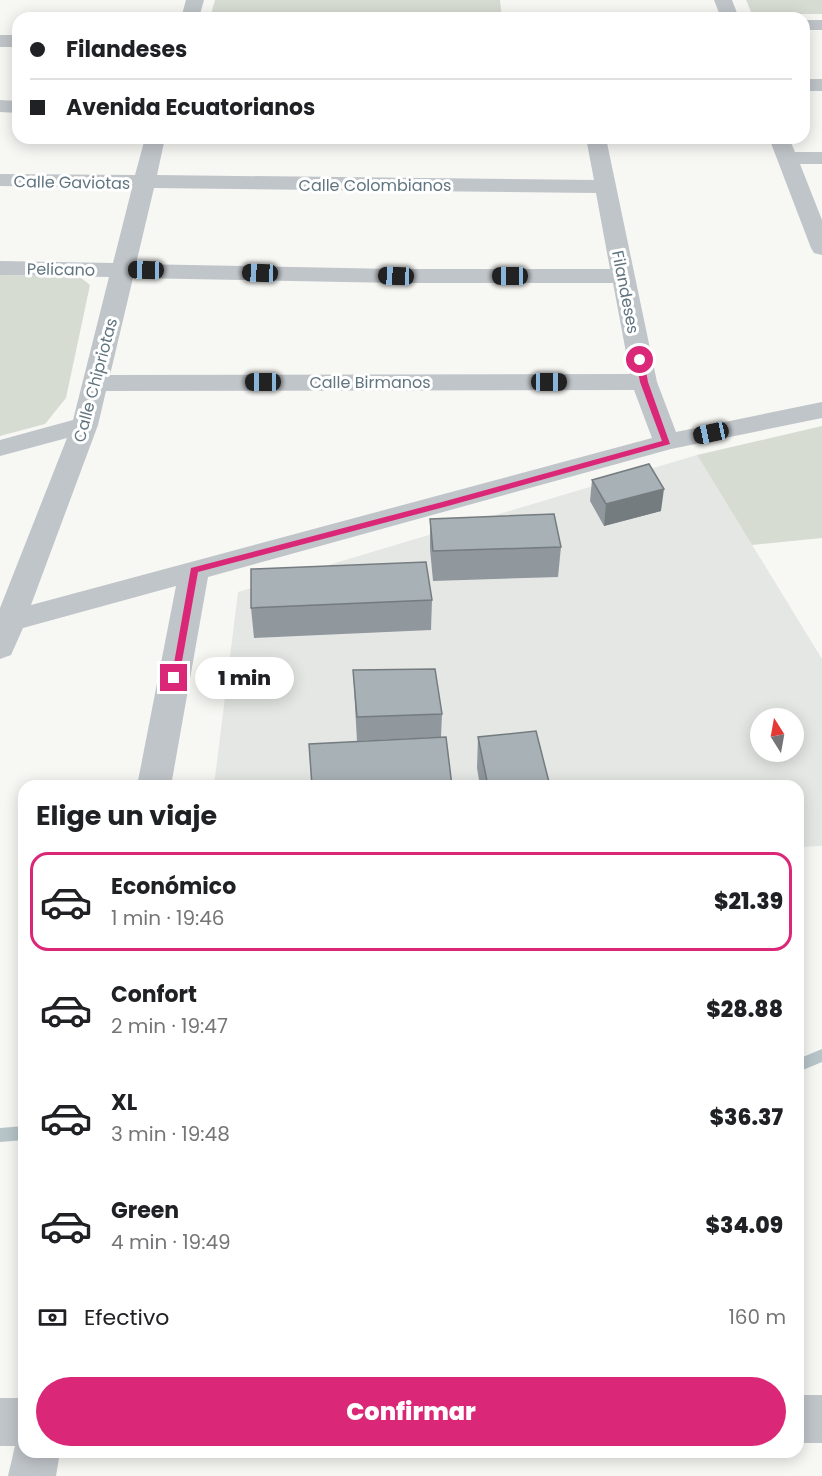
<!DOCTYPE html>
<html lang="es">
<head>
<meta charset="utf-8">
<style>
  :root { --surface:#fff; --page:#f6f6f6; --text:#202124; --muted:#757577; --line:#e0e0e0; --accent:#db2777 }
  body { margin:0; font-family:Poppins,sans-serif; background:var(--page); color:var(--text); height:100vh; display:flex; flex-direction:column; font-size:22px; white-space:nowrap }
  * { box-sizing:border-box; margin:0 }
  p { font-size:20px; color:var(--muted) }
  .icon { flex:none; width:33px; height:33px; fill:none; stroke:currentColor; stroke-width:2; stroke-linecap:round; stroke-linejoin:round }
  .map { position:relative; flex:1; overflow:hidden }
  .details { position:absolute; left:18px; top:780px; width:786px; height:678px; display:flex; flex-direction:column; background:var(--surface); border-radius:18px; box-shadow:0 3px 15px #0003 }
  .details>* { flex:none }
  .top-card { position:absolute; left:12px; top:12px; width:798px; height:132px; border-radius:18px; box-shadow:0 3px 15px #0003; display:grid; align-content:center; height:132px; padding:0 18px; background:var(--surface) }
  .needle { width:39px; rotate:349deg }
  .controls { position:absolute; left:750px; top:708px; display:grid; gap:12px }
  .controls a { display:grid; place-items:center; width:54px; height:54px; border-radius:50%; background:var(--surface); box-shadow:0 3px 15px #0003; font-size:30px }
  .end { position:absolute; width:27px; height:27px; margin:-14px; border:8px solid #db2777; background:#fff; box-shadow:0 0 0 3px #fff }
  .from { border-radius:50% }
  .bubble { position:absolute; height:42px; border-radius:21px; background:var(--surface); box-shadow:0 3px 15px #0003; font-size:20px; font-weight:800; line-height:42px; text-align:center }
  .car { position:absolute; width:18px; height:36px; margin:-18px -9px; border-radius:8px; box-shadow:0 0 4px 2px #0007; background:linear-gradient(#222 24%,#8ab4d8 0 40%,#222 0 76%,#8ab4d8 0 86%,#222 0) }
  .top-card b { display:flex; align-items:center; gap:21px; height:57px; font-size:22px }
  .top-card b+b { border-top:2px solid var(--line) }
  .top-card i { width:15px; height:15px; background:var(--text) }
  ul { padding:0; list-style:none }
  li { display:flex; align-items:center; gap:18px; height:99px; margin:0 12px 9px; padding:0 6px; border:3px solid transparent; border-radius:18px }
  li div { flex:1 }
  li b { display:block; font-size:22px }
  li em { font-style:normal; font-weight:800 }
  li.on { border-color:var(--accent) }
  li>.icon { width:54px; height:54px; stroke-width:1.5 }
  h2 { padding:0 18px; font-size:27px; line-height:72px }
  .pay { display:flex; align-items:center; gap:15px; height:66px; padding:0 18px; font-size:22px }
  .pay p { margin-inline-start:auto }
  .cta { display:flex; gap:12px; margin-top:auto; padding:12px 18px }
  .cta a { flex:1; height:69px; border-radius:36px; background:var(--accent); color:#fff; font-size:24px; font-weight:800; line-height:69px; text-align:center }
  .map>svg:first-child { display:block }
  .built { fill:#e5e7e5; fill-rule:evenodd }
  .green { fill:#d7dcd3 }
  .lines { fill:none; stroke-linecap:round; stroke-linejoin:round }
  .stream { fill:#b7c5c8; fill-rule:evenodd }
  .street { fill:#c0c5c9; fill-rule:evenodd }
  .wall { fill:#90989d }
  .shaded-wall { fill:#757c7f }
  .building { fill:#a7b1b6; stroke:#757c7f; stroke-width:1.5 }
  .route { fill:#db2777 }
  .labels { text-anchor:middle; stroke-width:6; stroke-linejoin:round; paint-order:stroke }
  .far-street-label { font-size:16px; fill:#617580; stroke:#fff }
</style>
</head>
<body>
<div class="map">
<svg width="822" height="1476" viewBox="0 0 822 1476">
  <rect width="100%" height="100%" fill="#f7f7f4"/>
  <path class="built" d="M697,455L822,659V846L798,847V786H214L238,592ZM760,718H794V752H760Z"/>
  <g class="green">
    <polygon points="215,0 500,0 502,18 210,18"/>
    <polygon points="746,0 822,0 822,14 752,14"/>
    <polygon points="0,275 80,277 90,285 66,398 45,424 0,436"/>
    <polygon points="822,426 822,538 752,545 697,455"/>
  </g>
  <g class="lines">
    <g class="stream">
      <polygon points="822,1049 822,1062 798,1072 798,1059"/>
      <polygon points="24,1126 24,1140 0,1142 0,1128"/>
    </g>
    <g class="street">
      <polygon points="186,0 204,0 199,18 181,18"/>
      <polygon points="714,0 732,0 739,18 721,18"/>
      <rect x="804" y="20" width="18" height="10"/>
      <rect x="0" y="35" width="18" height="12"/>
      <rect x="804" y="79" width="18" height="12"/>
      <polygon points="0,100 18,101 18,113 0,112"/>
      <path d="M145,138H165L157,175L594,180L586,138H606L657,382L676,432L822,402V418L671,449L208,577L171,786H137L176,586L23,628L11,655L0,659V608L67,438L0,456V440L73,420L109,277L0,275V261L113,263L132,188L0,186V174L135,175ZM154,188L596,193L610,269H396L136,264ZM133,278L396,283H613L630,374L110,375ZM634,390L652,438L31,605L98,425L106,391Z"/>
      <polygon points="769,138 789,138 795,152 822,152 822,164 800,164 822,220 822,255 814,253 811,248"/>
      <rect x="798" y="1395" width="24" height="48"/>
      <polygon points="0,1398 24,1398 24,1452 60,1452 56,1476 8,1476 15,1446 0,1446"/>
    </g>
  </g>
  <g class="wall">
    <polygon points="592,480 661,511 604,526 590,501"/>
    <polygon points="430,519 561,547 558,577 433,581 430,549"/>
    <polygon points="432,600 431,630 254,638 251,608"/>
    <polygon points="353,670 442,714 441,737 357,741"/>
    <polygon points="478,737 550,786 480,786 477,768"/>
  </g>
  <polygon class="shaded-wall" points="664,489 661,511 604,526 606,504"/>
  <g class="building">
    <polygon points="649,464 664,489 606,504 592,480"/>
    <polygon points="554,514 561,547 433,551 430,519"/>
    <polygon points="426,562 432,600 251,608 251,569"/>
    <polygon points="435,669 442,714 357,717 353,670"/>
    <polygon points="536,731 550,786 488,786 478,737"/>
    <polygon points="446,737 452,786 312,786 309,744"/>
  </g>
  <polygon class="route" points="640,358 644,360 648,382 670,444 448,506 198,572 179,678 174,681 171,680 191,568 442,502 662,441 640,382 636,360"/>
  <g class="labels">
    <g class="far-street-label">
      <text transform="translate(72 182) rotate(1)" y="6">Calle Gaviotas</text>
      <text x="375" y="191">Calle Colombianos</text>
      <text transform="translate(61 269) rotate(1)" y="6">Pelicano</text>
      <text transform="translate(626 292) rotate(79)" y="6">Filandeses</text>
      <text transform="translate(95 380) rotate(-75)" y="6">Calle Chipriotas</text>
      <text x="370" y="388">Calle Birmanos</text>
    </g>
  </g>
</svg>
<div class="controls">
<a><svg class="needle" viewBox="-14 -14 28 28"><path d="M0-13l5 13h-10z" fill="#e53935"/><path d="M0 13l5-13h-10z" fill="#757577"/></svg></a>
</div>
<i class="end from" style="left:640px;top:360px"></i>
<i class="end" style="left:174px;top:678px"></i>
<div class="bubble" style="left:195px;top:657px;width:99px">1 min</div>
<i class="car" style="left:146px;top:270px;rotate:271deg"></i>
<i class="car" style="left:260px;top:273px;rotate:272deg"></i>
<i class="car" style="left:396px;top:276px;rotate:272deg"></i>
<i class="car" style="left:510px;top:276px;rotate:270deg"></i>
<i class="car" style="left:263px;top:382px;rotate:270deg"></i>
<i class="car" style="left:549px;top:382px;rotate:90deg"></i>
<i class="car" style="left:711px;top:433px;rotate:258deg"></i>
<div class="top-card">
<b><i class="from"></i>Filandeses</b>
<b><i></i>Avenida Ecuatorianos</b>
</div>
<section class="details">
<h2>Elige un viaje</h2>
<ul>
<li class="on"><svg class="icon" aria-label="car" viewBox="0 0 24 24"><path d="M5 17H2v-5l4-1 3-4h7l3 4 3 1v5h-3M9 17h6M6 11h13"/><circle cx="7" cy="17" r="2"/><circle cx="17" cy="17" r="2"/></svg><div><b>Económico</b><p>1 min · 19:46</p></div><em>$21.39</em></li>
<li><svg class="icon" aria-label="car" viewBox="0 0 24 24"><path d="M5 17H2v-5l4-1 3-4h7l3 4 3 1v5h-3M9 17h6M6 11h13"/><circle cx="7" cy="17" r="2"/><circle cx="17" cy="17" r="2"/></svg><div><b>Confort</b><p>2 min · 19:47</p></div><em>$28.88</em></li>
<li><svg class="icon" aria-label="car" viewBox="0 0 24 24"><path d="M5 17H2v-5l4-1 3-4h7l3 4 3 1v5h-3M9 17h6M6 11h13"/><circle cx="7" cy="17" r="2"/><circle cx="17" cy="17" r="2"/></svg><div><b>XL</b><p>3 min · 19:48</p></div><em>$36.37</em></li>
<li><svg class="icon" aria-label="car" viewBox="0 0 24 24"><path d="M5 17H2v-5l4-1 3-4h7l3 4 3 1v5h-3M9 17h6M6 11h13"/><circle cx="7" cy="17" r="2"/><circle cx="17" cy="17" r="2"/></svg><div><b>Green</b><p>4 min · 19:49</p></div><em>$34.09</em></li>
</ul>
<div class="pay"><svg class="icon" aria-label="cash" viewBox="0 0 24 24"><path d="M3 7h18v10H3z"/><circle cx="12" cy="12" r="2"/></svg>Efectivo<p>160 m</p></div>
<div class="cta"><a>Confirmar</a></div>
</section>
</div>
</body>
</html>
